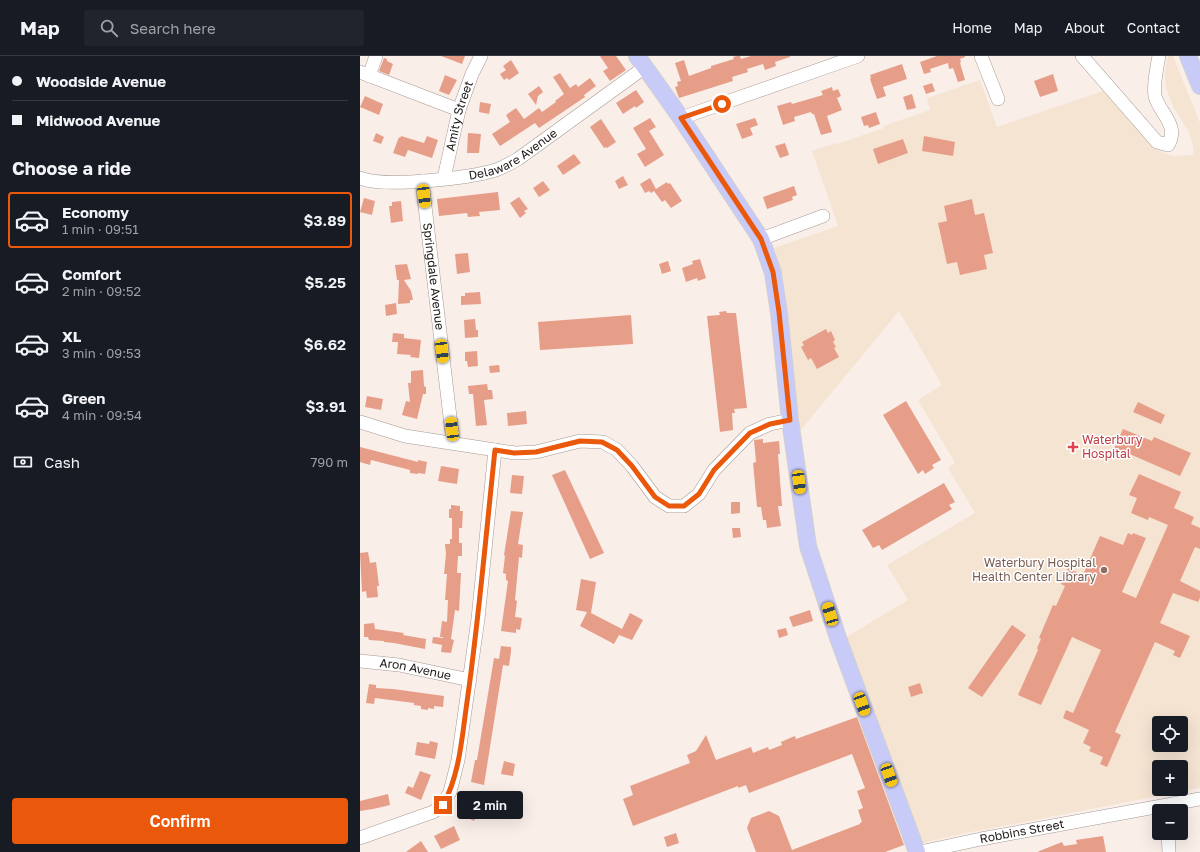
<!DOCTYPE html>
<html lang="en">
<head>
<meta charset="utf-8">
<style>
  :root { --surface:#171b24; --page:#20242c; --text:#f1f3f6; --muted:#9ea1a6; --line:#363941; --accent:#ea580c }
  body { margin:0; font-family:"Golos Text",sans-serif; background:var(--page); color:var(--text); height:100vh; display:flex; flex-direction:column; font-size:15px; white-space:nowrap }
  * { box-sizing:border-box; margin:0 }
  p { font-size:13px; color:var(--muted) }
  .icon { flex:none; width:22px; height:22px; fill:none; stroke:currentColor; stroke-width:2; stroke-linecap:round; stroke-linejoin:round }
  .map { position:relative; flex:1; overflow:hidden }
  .side { display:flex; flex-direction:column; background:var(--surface); width:360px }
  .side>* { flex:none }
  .hud { display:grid; align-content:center; height:88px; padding:0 12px; background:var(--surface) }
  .buttons { position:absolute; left:792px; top:660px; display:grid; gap:8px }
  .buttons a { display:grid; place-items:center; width:36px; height:36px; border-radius:4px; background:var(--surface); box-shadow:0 4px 16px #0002; font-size:20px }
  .end { position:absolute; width:18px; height:18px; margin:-9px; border:5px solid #ea580c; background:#fff; box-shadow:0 0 0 2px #fff }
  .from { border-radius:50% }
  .bubble { position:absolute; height:28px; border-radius:4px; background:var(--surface); box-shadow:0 4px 16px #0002; font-size:13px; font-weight:600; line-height:28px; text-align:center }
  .car { position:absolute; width:12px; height:24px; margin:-12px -6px; border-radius:5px; box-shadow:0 0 3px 1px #0007; background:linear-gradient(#f5c518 24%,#345 0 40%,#f5c518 0 76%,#345 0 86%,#f5c518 0) }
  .hud b { display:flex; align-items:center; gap:14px; height:38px; font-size:15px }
  .hud b+b { border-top:1px solid var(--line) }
  .hud i { width:10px; height:10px; background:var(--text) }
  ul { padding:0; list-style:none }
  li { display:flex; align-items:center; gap:12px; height:56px; margin:0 8px 6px; padding:0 4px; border:2px solid transparent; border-radius:4px }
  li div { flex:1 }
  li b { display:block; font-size:15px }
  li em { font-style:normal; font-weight:600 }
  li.on { border-color:var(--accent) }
  li>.icon { width:36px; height:36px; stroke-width:1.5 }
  h2 { padding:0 12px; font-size:18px; line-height:48px }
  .pay { display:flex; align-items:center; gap:10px; height:44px; padding:0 12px; font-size:15px }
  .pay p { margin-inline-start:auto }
  .primary-button { display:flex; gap:8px; margin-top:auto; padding:8px 12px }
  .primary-button a { flex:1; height:46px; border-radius:4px; background:var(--accent); color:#fff; font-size:16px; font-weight:600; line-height:46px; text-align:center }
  header { display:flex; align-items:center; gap:24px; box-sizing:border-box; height:56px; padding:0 20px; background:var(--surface); border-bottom:1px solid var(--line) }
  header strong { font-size:19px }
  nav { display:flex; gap:22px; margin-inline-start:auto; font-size:14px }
  .search { width:280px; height:36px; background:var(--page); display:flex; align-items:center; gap:10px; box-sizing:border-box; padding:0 14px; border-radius:4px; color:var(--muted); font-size:15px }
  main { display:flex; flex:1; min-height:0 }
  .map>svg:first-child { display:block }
  .medical { fill:#f5e4d2; fill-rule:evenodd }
  .building { fill:#e69e89 }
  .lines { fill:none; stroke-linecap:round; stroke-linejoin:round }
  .minor-casing { stroke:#a49994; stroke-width:14 }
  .major-casing { stroke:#d1d1d0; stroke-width:18 }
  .minor { stroke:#fff; stroke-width:13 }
  .major { stroke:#c8caf7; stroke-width:16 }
  .route { stroke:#ea580c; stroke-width:5 }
  .health-dot { fill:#e0444e; stroke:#fff; stroke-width:1.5 }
  .education-dot { fill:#8d6e63; stroke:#fff; stroke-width:1.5 }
  .labels { text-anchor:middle; stroke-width:3; stroke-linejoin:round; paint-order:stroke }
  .street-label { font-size:12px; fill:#1b1715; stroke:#fff }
  .health-label { font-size:12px; fill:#be3a42; stroke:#fff; text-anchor:start }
  .education-label { font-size:12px; fill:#785e54; stroke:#fff; text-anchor:end }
</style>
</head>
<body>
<header>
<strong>Map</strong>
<div class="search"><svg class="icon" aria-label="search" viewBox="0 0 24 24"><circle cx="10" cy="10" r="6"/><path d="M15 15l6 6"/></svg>Search here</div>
<nav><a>Home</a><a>Map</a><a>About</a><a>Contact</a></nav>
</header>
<main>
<section class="side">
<div class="hud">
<b><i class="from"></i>Woodside Avenue</b>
<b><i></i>Midwood Avenue</b>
</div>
<h2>Choose a ride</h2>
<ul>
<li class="on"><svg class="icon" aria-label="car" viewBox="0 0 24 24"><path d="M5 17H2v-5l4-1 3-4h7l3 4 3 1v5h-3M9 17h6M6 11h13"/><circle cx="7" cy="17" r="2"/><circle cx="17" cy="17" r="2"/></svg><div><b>Economy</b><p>1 min · 09:51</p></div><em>$3.89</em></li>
<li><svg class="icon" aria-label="car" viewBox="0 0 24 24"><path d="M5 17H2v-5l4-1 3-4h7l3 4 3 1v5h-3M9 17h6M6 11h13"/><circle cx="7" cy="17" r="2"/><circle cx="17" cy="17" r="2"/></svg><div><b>Comfort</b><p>2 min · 09:52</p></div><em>$5.25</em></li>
<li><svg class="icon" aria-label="car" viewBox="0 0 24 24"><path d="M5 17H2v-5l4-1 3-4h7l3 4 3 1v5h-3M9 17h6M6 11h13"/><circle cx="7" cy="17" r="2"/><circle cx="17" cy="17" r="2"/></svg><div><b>XL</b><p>3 min · 09:53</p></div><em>$6.62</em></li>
<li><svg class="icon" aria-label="car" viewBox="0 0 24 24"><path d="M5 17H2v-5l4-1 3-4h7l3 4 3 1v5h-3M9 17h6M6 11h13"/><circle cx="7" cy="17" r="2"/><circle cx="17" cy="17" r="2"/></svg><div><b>Green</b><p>4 min · 09:54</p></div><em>$3.91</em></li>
</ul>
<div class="pay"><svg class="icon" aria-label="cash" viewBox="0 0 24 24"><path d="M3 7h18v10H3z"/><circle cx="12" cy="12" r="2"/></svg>Cash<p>790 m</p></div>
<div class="primary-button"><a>Confirm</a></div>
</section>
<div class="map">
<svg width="840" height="796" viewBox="0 0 840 796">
  <rect width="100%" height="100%" fill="#faeee9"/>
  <path class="medical" d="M808,0H813L840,67V732L606,777L562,787L486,581L548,544L527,509L615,457L588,412L595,407L558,344L582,329L539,255L440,375L424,225L414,192L478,170L452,95L476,87L477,88L524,72L523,70L570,54L567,42L620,24L637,71L743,35L789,87L797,94L812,100L834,99L833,90L829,76L814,52L808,38L805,24V16ZM799,667H821V689H799ZM799,711H821V733H799Z"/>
  <g class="building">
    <polygon points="81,0 105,0 102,8"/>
    <polygon points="240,0 256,0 266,14 250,25 243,15 248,12"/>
    <polygon points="377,0 380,0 381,3 391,0 430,0 430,1 415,6 416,10 405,14 403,8 387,13 388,16 372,21 373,25 319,42 315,31 318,30 317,26 321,25 315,7 324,4 329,20 351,12 351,10 374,3 373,1"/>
    <polygon points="577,0 605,0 605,1 600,3 601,6 600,7 605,24 598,26 593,12 589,13 588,7 570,13 571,16 564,18 560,6"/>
    <polygon points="24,2 27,3 27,5 33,8 29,19 19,15"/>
    <polygon points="151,4 159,17 149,24 147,22 144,24 140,18 146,14 143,10"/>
    <polygon points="542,8 547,23 523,31 526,40 517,43 510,23 511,22 510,19"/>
    <polygon points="200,17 210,32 216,28 218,31 230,22 236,30 224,39 225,41 179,72 175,67 140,90 132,78 150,66 146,59 156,52 164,63 179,52 182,56 196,46 195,45 204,38 193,21"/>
    <polygon points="693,18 698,35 680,41 674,25"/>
    <polygon points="85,19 97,24 89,39 79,35"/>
    <polygon points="572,27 575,35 566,38 563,30"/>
    <polygon points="179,30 183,36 178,40 176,49 168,38"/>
    <polygon points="472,31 473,35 478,33 481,40 477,42 482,54 467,60 472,76 461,79 454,58 452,58 451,56 434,61 435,65 423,69 417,50 431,46 432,48 463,39 461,35"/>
    <polygon points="276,34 284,46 276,52 275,50 263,58 256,47"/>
    <polygon points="552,38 556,52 547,54 543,41"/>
    <polygon points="5,40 23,48 19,59 0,51"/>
    <polygon points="120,46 131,48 129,58 119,56"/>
    <polygon points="516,56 520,68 509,72 508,69 504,70 501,61"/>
    <polygon points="290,62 296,71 289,75 304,99 285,111 277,98 286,93 273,72"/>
    <polygon points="395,62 398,69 390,72 393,79 382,83 376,68"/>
    <polygon points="241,63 256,86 247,92 246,91 244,92 230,71"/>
    <polygon points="16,77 24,81 21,88 13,85"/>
    <polygon points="108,77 121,78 119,97 107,97"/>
    <polygon points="41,80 64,87 67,80 78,84 72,102 48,94 45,101 33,97 39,81 40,82"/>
    <polygon points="564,80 595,86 593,100 562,95"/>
    <polygon points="543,83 548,97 518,108 513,93"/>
    <polygon points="425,87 429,99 420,102 415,90"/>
    <polygon points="214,98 221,107 203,119 197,110"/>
    <polygon points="263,120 268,129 259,133 255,125"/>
    <polygon points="290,122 296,133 307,126 308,128 310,127 322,145 311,152 305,144 302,146 294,135 291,137 289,135 285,137 280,128"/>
    <polygon points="183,125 190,134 179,141 173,132"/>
    <polygon points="434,130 437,139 432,141 433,144 407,153 403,141"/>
    <polygon points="138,136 140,154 119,156 120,160 108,161 107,157 79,160 77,143"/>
    <polygon points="159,141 168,153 164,155 166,157 160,162 150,147"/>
    <polygon points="4,142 15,145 12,159 0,156"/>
    <polygon points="612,143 615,159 624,157 633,197 624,199 627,213 600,219 597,206 587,208 578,167 587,165 584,150"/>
    <polygon points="41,145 43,165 31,167 29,150 32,150 32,146"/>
    <polygon points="108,197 110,216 97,218 95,198"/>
    <polygon points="340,203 346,222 338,225 337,222 326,226 322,212 333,208 332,205"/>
    <polygon points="308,205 311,215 302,218 299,208"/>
    <polygon points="47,208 51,223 44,224 51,235 53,244 50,244 50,247 38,248 39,224 37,224 35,209"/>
    <polygon points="120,236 121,248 101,249 101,240 105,240 105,237"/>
    <polygon points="36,247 37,258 26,260 25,249"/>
    <polygon points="366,255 367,257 376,257 387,352 374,353 375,357 372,357 373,374 360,376 347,260 360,259 359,256"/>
    <polygon points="271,259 273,288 180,294 178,266"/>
    <polygon points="115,263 116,274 118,274 118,281 105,282 104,264"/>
    <polygon points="466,273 468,277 471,275 475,284 473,286 476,291 474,292 479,301 457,313 451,302 448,304 441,291 444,289 442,286"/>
    <polygon points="33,277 44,278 44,282 61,284 59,302 50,301 51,299 37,298 38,286 32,286"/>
    <polygon points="117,295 118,310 108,311 107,305 105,305 105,296"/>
    <polygon points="139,309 140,316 130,317 129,310"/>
    <polygon points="63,314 64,330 66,331 66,338 63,338 57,363 42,359 46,345 50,346 48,327 51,327 51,315"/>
    <polygon points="127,328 128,334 132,334 133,343 124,344 127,369 116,370 113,338 109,338 108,330"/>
    <polygon points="7,340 23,343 21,354 5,351"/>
    <polygon points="546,345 581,404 572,409 574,412 565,418 563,414 558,418 523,359"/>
    <polygon points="778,346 805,359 801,368 773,356"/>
    <polygon points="166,355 167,368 148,370 147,357"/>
    <polygon points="763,373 792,385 794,381 831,397 820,420 765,396 765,397 754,393"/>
    <polygon points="403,383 403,387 419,385 420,398 418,398 422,450 418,450 421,470 407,472 406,464 403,464 401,451 397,451 393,407 396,406 394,384"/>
    <polygon points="0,391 58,406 58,404 67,406 65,418 58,417 58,418 50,417 50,414 11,404 10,409 0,406"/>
    <polygon points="81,410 99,413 97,428 78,425"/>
    <polygon points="205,414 244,497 230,503 192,419"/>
    <polygon points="779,418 821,436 814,452 834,461 831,468 840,472 840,493 835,491 820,525 840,535 840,542 838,546 813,537 800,567 830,580 820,602 813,599 815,595 795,586 755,676 761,679 747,711 740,708 743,701 729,695 731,691 723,687 729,674 703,662 706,654 713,657 741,594 712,581 681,649 658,639 678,594 677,592 681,583 679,582 693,549 696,550 705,530 701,528 708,512 723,519 740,480 763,489 768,477 772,479 773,477 786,482 762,536 776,542 808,469 789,461 788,464 771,457 777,442 769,439"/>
    <polygon points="152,419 164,420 162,438 150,437"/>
    <polygon points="584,427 595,446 589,449 592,453 522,494 519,489 513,492 502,474"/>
    <polygon points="371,446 380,446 380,457 371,458"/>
    <polygon points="91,449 100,450 100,455 103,455 102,472 99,472 99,487 102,487 102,500 98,500 97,517 101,517 99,555 95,554 91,583 94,584 91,597 81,596 82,589 72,587 73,581 83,582 83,581 80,581 82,565 87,566 88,544 85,544 87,518 84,518 86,498 85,488 90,488 90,483 92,483 92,462 89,462 89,453 91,453"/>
    <polygon points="151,455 163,456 158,488 163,489 162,502 159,501 155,544 157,545 155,561 162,562 160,574 156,573 156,577 141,575 148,525 146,524 146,518 143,517 145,500 144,499"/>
    <polygon points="372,472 380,472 381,481 373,482"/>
    <polygon points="8,496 10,507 16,506 19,530 17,530 18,541 7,542 6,535 2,536 0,497"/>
    <polygon points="221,523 236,526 231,557 229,556 262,573 270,557 283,564 272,584 259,579 254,588 220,570 227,556 216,554"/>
    <polygon points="450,554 453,565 433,571 429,561"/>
    <polygon points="14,567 15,573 44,577 43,579 66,583 65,593 34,587 24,586 24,585 9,584 8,581 4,581 4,568"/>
    <polygon points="652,569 666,579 622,641 608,632"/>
    <polygon points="426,572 428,579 419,582 417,574"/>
    <polygon points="141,590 151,591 151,596 149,610 143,609 124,729 111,726 115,704 117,704 134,602 139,603"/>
    <polygon points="560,627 563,637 551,641 548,631"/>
    <polygon points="9,628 16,629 16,632 33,633 84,640 83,651 74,650 74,653 68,652 68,654 61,653 61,650 54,649 54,647 15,642 14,648 6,647"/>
    <polygon points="497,661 544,789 525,796 396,796 387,772 391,762 409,755 419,760 432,794 500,768 500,767 502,766 498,754 503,752 497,735 505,732 492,698 389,737 386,729 378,732 378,730 273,770 263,743 273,739 270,730 330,707 327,699 336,695 346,679 356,704 391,691 393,697 408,691 409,694 422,689 421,686 430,682 435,680 436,683"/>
    <polygon points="70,685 78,687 75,703 55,699 57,686 69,688"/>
    <polygon points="144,705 155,708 153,720 141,718"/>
    <polygon points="60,715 71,719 61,744 45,737 48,730 53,732"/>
    <polygon points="28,738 30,749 13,753 0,755 0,745"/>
    <polygon points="112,739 123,745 114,765 104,760 104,757"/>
    <polygon points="94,770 100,784 81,793 74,780"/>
    <polygon points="316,777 319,787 307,791 304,781"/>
    <polygon points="743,780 746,796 677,796 702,786 704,790 717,788 716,784"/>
    <polygon points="61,785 68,796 46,796"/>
  </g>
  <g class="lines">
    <g class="minor-casing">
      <g id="minor">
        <polyline points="621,0 638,43"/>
        <path d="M722,0L797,86L808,89C820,69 799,57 795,40C793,30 797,10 799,0"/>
        <polyline points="0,16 99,54"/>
        <polyline points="9,20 16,0"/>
        <polyline points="321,62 498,0"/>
        <path id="s1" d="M0,122C26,132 109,122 136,114C144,111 151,107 158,103L285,11"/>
        <path id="s2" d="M84,122L99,54L112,18L121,0"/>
        <path id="s3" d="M62,125L93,386"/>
        <polyline points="401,183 463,160"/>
        <polyline points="0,366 45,380 155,397 176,396 220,385 243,386 257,394 272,410 295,441 309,450 324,450 339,438 354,414 390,377 410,368 430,364"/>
        <path id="s4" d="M0,605L39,609L110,624"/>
        <polyline points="808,777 809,796"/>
        <polyline points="0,782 73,756 83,749 90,736 98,704 118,563 135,394"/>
        <path id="s5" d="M560,796L621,783L840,743"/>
      </g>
    </g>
    <g class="major-casing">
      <g id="major">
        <polyline points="277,0 321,62 401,183 413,217 419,257 430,364 448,490 478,582 557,796"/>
        <polyline points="828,0 840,30"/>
      </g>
    </g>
    <use href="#minor" class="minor"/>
    <use href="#major" class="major"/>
  </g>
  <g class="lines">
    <path class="route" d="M83,749C100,718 102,680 107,646C119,562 126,478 135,394L154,397L176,396L220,385L242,386L257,394L272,410L295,441L309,450H324L339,438L354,414L390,377L410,368L430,364L419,256L413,216L401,183L321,62L362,48"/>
  </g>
  <path class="health-dot" d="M711 385h4v4h4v4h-4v4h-4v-4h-4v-4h4z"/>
  <circle class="education-dot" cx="744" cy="514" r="4"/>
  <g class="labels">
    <g class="street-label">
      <text dy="4" stroke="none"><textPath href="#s2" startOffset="64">Amity Street</textPath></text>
      <text dy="4" stroke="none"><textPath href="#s1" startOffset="159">Delaware Avenue</textPath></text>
      <text dy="4" stroke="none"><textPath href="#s3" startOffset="96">Springdale Avenue</textPath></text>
      <text dy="4" stroke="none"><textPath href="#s4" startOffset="56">Aron Avenue</textPath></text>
      <text dy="4" stroke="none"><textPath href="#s5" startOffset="104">Robbins Street</textPath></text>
    </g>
    <g class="health-label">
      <text x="722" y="388">Waterbury<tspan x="722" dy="14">Hospital</tspan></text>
    </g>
    <g class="education-label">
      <text x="736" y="511">Waterbury Hospital<tspan x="736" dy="14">Health Center Library</tspan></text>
    </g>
  </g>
</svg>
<div class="buttons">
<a><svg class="icon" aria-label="locate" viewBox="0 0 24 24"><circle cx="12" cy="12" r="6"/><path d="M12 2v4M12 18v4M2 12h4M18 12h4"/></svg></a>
<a>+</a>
<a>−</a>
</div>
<i class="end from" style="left:362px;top:48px"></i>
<i class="end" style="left:83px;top:749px"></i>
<div class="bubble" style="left:97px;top:735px;width:66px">2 min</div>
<i class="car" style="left:64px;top:140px;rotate:173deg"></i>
<i class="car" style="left:82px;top:295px;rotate:173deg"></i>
<i class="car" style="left:92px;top:373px;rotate:353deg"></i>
<i class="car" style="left:439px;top:426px;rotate:172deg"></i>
<i class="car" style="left:470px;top:558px;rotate:343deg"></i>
<i class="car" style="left:502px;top:648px;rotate:160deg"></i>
<i class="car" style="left:529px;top:719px;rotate:160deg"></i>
</div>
</main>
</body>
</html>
